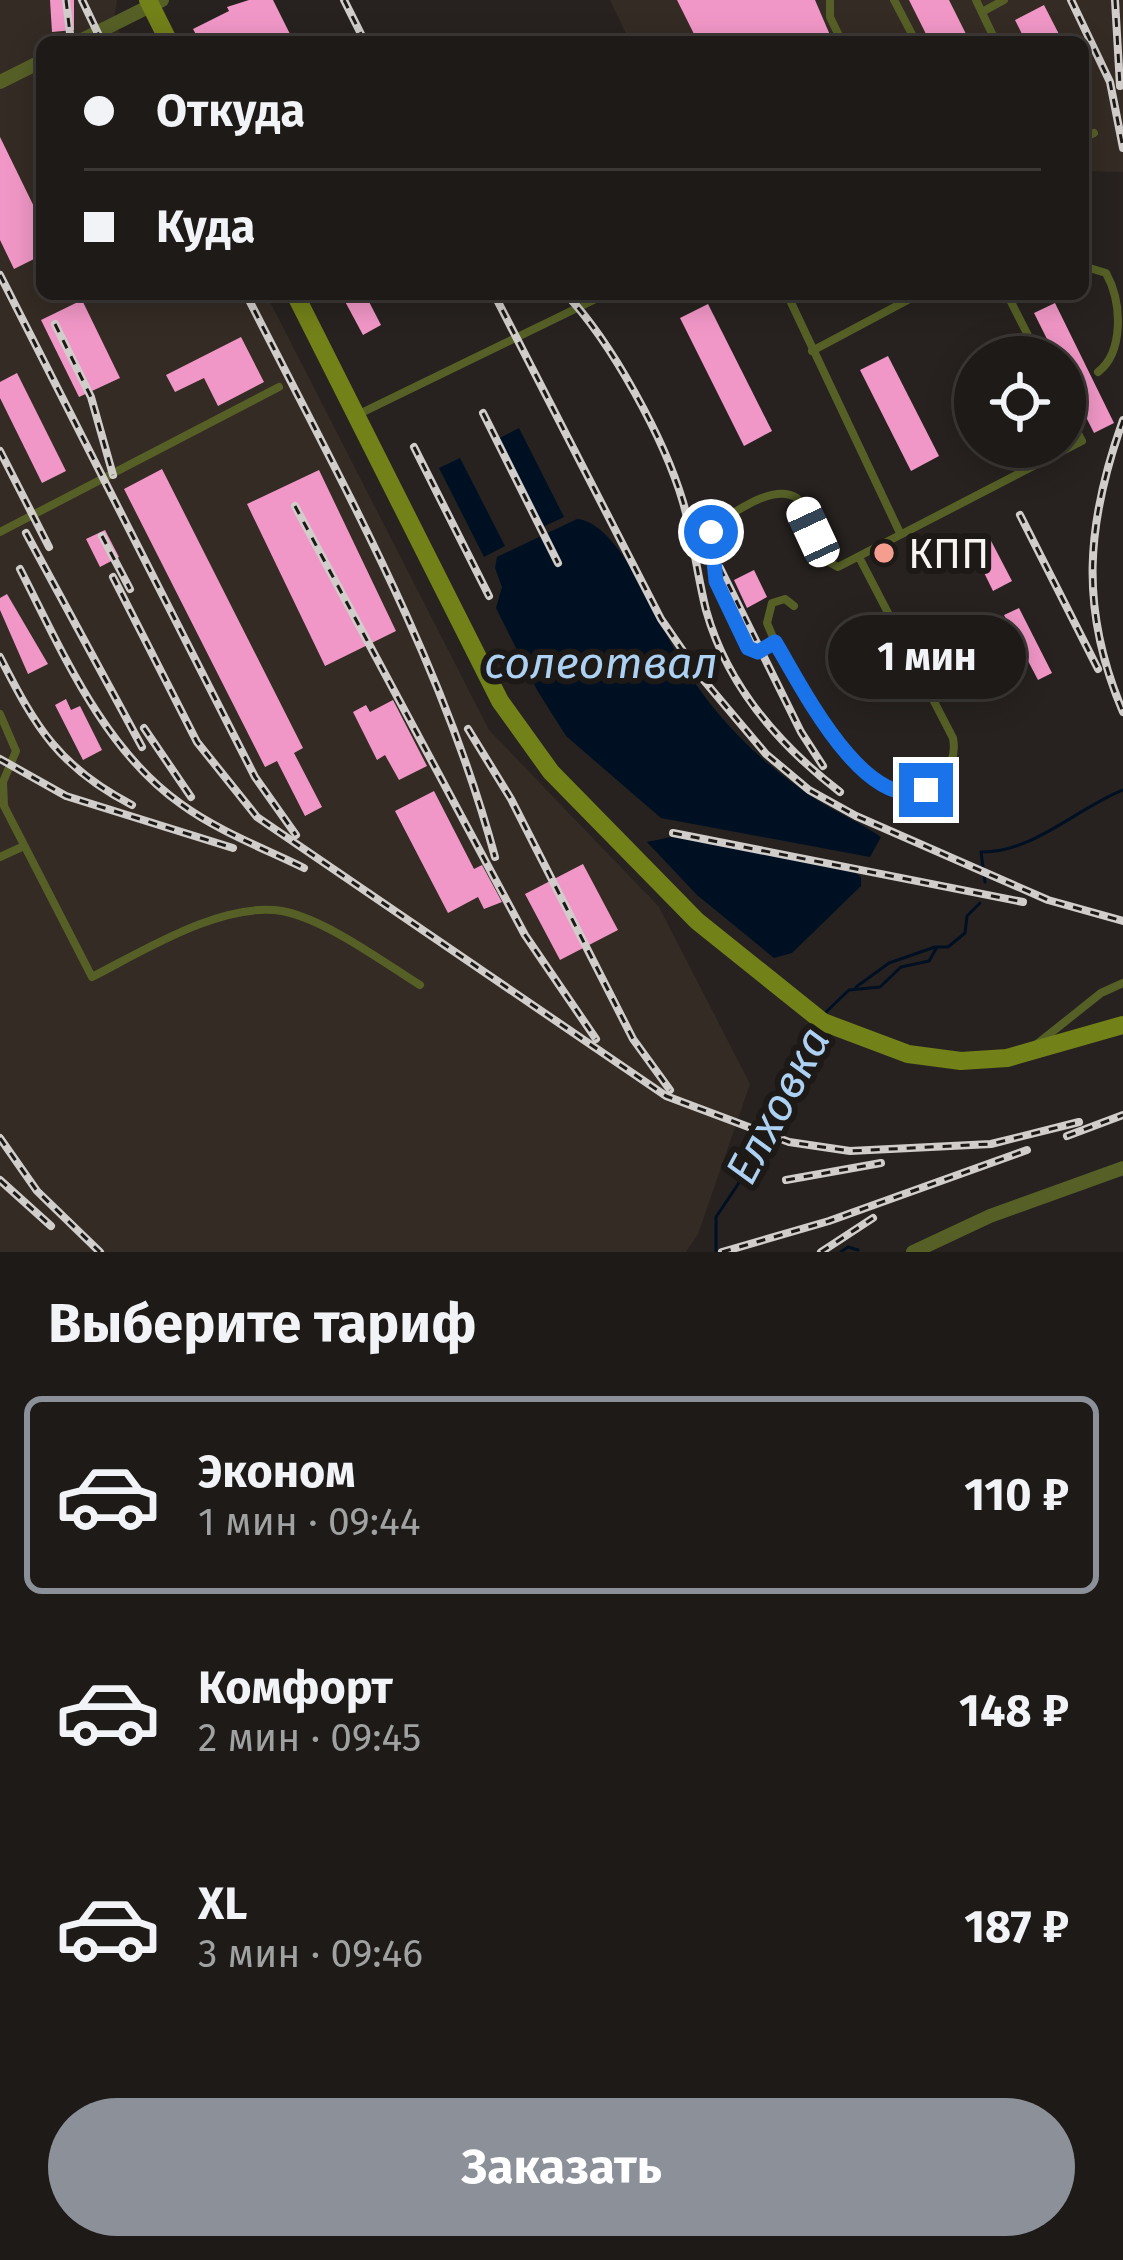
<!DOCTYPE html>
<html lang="ru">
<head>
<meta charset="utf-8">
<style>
  :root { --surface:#1d1a17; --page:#252320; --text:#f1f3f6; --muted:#a0a1a1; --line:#3b3836; --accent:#8c9099 }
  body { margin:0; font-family:"Fira Sans",sans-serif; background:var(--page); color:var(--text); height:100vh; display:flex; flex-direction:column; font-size:45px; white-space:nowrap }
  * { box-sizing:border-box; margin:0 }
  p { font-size:39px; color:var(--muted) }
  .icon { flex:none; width:66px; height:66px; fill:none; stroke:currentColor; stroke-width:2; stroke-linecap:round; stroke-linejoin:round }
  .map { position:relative; height:1252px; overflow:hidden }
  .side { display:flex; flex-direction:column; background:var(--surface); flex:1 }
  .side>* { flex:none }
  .top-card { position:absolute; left:36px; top:36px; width:1053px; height:264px; border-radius:18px; box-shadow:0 6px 30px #0003,0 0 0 3px var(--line); display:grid; align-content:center; height:264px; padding:0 48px; background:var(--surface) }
  .buttons { position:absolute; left:954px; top:336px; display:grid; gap:24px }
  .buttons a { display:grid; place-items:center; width:132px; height:132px; border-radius:50%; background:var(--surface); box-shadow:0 6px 30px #0003,0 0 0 3px var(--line); font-size:60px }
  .end { position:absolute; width:54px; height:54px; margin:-27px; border:15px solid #1a73e8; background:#fff; box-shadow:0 0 0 6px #fff }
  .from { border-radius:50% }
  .bubble { position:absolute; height:84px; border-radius:42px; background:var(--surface); box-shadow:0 6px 30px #0003,0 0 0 3px var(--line); font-size:39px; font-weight:700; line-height:84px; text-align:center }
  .car { position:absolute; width:36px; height:72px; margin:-36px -18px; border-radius:15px; box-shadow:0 0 9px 3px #0007; background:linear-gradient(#fff 24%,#345 0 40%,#fff 0 76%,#345 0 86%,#fff 0) }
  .top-card b { display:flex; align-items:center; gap:42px; height:114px; font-size:45px }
  .top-card b+b { border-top:3px solid var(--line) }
  .top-card i { width:30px; height:30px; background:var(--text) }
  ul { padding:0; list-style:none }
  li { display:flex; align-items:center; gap:36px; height:198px; margin:0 24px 18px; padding:0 24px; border:6px solid transparent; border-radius:18px }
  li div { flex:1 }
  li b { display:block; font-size:45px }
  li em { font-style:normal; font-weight:700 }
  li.on { border-color:var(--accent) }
  li>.icon { width:108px; height:108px; stroke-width:1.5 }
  h2 { padding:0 48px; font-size:54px; line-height:144px }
  .cta { display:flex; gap:24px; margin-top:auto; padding:24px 48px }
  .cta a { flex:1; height:138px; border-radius:72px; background:var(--accent); color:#fff; font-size:48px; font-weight:700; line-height:138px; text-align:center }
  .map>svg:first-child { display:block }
  .built { fill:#342b24 }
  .water { fill:#001023 }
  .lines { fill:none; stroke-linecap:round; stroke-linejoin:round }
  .stream { stroke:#001023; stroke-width:3 }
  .building { fill:#f197c7 }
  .service { stroke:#566026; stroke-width:8 }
  .minor { stroke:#566026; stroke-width:14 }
  .secondary { stroke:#738119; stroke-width:18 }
  .rail-casing { stroke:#d1cdcb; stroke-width:8 }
  .rail { stroke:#1d1916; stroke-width:3; stroke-dasharray:9; stroke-linecap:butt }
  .route { stroke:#1a73e8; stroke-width:15 }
  .poi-dot { fill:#f59d8f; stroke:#1d1916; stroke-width:4.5 }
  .labels { text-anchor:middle; stroke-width:12; stroke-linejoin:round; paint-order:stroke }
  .poi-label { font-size:42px; fill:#f7f4f2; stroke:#1d1916; text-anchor:start }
  .water-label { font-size:45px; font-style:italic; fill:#add1f3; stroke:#1d1916 }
</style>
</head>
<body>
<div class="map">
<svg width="1123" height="1252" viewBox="0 0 1123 1252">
  <rect width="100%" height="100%" fill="#27221f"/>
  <g class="built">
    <polygon points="0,0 117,0 114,20 124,42 42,42 42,294 266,294 489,730 659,907 750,1084 698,1234 686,1252 0,1252"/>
    <polygon points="610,0 1123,0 1123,172 1083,171 1083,42 630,42"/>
  </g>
  <g class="water">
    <polygon points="519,428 564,517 543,527 498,439"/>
    <polygon points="460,458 505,546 484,557 439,468"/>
    <path d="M577,519C620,522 660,627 682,663C714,717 764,766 817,800C838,813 861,823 881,837L870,857L661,818L566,736L537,690L496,608L502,587L495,568L497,557Z"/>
    <polygon points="676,836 852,870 861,877 861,886 792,953 774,958 697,895 647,842"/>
  </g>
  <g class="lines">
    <g class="stream">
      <path d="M985,882L981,852C1032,853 1076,809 1123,790"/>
      <polyline points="856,987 889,963 935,947"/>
      <polyline points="826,1012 849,990 880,987 901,967 929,961 937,947 948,947 965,933 967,916 980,903"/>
      <polyline points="716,1252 716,1217 767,1141 798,1053 817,1024"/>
      <polyline points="841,1252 848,1247 858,1250"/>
    </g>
  </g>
  <g class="building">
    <polygon points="50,0 74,0 74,30 52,32"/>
    <polygon points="249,0 273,0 294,42 200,42 193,29 229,11 227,7"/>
    <polygon points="677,0 815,0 833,42 698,42"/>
    <polygon points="909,0 949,0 970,42 930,42"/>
    <polygon points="1044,5 1063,42 1026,42 1015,20"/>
    <polygon points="0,137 42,223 42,255 14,269 0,240"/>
    <polygon points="341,294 365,294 381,325 363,335"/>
    <polygon points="82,300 120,378 79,397 41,320"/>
    <polygon points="1055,303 1114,423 1094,433 1065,375 1065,357 1056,357 1034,313"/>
    <polygon points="708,304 772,431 744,446 680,318"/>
    <polygon points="241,337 264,382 218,406 204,378 175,392 166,375"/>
    <polygon points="888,356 939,456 911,471 860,370"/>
    <polygon points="17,373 66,471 42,483 0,398 0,382"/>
    <polygon points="162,469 303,748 294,753 322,807 305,816 277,761 265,767 124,489"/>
    <polygon points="319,470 396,631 325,666 247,504"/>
    <polygon points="105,530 119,557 100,567 86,539"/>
    <polygon points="988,535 1012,581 993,591 970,544"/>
    <polygon points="754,570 767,597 747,608 734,580"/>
    <polygon points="7,594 48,664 28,674 0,610 0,598"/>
    <polygon points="1019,608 1052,673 1038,680 1004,615"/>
    <polygon points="66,699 71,710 80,706 102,750 83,760 55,705"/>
    <polygon points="393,700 427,766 399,780 385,755 377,760 353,712 366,705 370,712"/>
    <polygon points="434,791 474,869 482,865 502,902 484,909 478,897 448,913 395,811"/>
    <polygon points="583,864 618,930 560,960 525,894"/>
  </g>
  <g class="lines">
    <g class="service">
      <polyline points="830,0 830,17 842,42"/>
      <polyline points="894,0 916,42"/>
      <polyline points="976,0 996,42"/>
      <polyline points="982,12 1004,0"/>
      <polyline points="1083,138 1094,133"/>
      <path d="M1083,266L1106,273C1123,304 1123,353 1098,372"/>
      <polyline points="787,294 900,533"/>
      <polyline points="1007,294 1039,357"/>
      <polyline points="812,351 919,294"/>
      <polyline points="357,415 606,294"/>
      <polyline points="0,532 279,387"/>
      <path d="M794,606L785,599L772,603L767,623C784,667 879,841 939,780C951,767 956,755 953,738L859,557"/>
      <path d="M775,642L758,652C731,642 704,552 714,525C736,512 773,483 797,498L827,561L838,567L1082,441L1065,408"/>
      <path d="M0,714L16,751L3,782L4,806L92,977C143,951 223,901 282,911C325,919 383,962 420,985"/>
      <polyline points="0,857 24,846"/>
      <polyline points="1037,1044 1101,993 1123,983"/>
    </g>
    <g class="minor">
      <polyline points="78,42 162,0"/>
      <polyline points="0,82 42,61"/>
      <polyline points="913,1252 990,1216 1123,1168"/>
    </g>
    <g class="secondary">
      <polyline points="148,0 169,42"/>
      <polyline points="295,294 500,701 551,772 697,921 823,1022 908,1054 961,1061 1007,1058 1123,1025"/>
    </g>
    <g class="rail-casing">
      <g id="rail">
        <polyline points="66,0 71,42"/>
        <polyline points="82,0 102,42"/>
        <polyline points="344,0 365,42"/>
        <polyline points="1071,0 1110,82 1123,148"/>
        <polyline points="1115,0 1120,86"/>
        <polyline points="0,275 255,777 296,835"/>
        <path d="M246,294C339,478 441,657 495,857"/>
        <polyline points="494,294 661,619 701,677 766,754 809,790 856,816 1048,900 1123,921"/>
        <path d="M566,294C612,343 664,438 683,502C693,537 697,574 706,610C727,686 779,745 840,792"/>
        <polyline points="55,324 91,397 113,475"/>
        <polyline points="483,413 558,563"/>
        <path d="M1123,420C1086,524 1079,609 1123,712"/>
        <polyline points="414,447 489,596"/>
        <polyline points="0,451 49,547"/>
        <polyline points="295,506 525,935 596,1039"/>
        <polyline points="1020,515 1098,669"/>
        <polyline points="26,533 142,747"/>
        <polyline points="102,536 130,589"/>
        <polyline points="720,568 801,732 823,766"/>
        <path d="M20,569C62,651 103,749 181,804C218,831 263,848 304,868"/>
        <polyline points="113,577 197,742 257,817 666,1096 789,1142 850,1151 991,1144 1079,1122"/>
        <path d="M0,657C36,728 59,767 132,805"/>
        <polyline points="144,728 191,797"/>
        <polyline points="468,729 511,799 633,1039 670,1090"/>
        <polyline points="0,759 66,796 233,848"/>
        <polyline points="673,833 1023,902"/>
        <polyline points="1067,1136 1123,1115"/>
        <polyline points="0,1138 37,1191 100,1252"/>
        <polyline points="0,1180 51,1226"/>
        <polyline points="786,1180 881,1163"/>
        <polyline points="722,1252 829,1221 1027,1150"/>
        <polyline points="821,1252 873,1218"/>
      </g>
    </g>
    <use href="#rail" class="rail"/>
  </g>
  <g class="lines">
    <path class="route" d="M711,532L716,581L748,648L758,652L775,642C801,685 864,814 926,790"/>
  </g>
  <circle class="poi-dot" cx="884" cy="553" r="12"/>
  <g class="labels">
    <g class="poi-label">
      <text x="908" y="568">КПП</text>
    </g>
    <g class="water-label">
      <text x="601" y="678">солеотвал</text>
      <text transform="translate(777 1105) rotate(-62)" y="16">Елховка</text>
    </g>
  </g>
</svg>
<div class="buttons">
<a><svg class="icon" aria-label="locate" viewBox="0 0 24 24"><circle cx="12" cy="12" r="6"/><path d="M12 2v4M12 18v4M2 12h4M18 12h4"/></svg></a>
</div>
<i class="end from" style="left:711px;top:532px"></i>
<i class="end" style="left:926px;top:790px"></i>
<div class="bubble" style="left:828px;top:615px;width:198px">1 мин</div>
<i class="car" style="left:813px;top:532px;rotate:335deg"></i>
<div class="top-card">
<b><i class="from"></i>Откуда</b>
<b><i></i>Куда</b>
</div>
</div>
<section class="side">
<h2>Выберите тариф</h2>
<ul>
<li class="on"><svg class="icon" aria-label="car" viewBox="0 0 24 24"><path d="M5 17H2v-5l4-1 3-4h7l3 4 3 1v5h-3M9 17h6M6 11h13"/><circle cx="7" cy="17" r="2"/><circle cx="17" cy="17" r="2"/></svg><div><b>Эконом</b><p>1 мин · 09:44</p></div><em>110 ₽</em></li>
<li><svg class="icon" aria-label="car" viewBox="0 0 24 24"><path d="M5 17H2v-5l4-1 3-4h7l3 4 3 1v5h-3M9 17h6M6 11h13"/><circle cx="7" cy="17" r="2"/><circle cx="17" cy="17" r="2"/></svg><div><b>Комфорт</b><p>2 мин · 09:45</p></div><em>148 ₽</em></li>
<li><svg class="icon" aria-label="car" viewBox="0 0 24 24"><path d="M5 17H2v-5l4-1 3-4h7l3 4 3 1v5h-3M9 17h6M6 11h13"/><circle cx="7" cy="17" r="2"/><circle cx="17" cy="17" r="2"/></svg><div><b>XL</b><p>3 мин · 09:46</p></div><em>187 ₽</em></li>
</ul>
<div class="cta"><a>Заказать</a></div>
</section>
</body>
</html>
